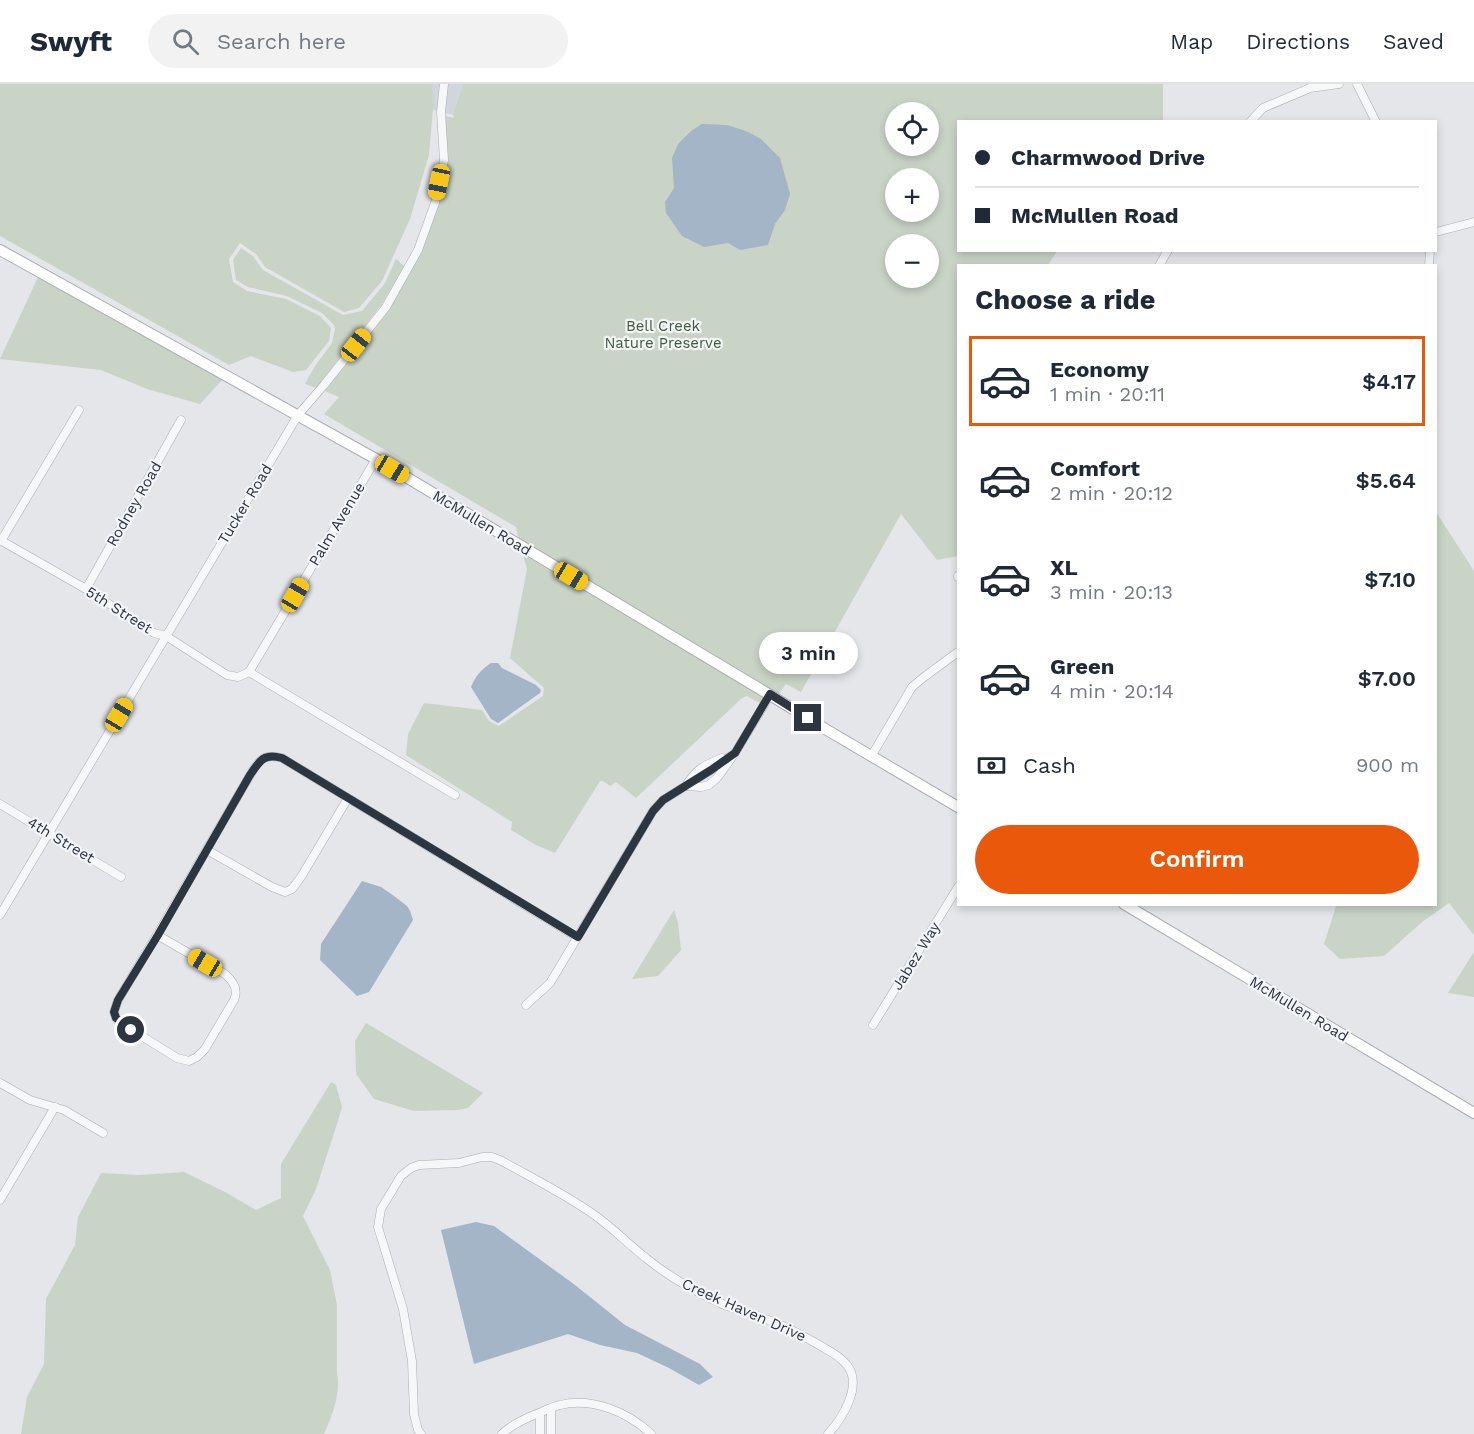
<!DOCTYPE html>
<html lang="en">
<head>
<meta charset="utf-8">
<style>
  :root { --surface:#fff; --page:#f2f2f3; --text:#1f2937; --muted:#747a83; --line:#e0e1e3; --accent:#ea580c }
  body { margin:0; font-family:"Work Sans",sans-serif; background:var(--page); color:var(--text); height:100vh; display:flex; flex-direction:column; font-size:22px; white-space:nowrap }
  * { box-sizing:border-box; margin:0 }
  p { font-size:20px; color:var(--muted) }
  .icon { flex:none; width:33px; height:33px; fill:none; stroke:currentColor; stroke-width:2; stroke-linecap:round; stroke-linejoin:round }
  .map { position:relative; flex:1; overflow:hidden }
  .drawer { position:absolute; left:957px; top:180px; width:480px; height:642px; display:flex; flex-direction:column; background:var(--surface); border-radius:0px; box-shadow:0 3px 9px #0003 }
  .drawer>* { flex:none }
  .banner { position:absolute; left:957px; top:36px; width:480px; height:132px; border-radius:0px; box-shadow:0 3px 9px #0003; display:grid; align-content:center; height:132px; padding:0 18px; background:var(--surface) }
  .fabs { position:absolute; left:885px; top:18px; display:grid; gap:12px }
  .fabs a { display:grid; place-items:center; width:54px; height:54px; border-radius:50%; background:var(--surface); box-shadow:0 3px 9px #0003; font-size:30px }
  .end { position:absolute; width:27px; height:27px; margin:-14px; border:8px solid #2d3541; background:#fff; box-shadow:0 0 0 3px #fff }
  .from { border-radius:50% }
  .bubble { position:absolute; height:42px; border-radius:21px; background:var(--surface); box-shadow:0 3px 9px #0003; font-size:20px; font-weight:600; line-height:42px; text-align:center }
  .car { position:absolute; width:18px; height:36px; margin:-18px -9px; border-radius:8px; box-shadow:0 0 4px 2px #0007; background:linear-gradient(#f5c518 24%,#345 0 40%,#f5c518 0 76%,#345 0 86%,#f5c518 0) }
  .banner b { display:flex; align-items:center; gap:21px; height:57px; font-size:22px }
  .banner b+b { border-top:2px solid var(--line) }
  .banner i { width:15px; height:15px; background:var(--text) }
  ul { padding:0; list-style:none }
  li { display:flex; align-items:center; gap:18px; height:90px; margin:0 12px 9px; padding:0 6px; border:3px solid transparent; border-radius:0px }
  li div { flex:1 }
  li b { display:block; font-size:22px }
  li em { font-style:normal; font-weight:600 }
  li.current { border-color:var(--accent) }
  li>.icon { width:54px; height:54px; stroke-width:1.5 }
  h2 { padding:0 18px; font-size:27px; line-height:72px }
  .pay { display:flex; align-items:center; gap:15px; height:66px; padding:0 18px; font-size:22px }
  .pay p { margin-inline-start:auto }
  .cta { display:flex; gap:12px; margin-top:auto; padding:12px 18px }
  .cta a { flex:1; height:69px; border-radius:36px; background:var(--accent); color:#fff; font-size:24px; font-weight:600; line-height:69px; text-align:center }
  header { display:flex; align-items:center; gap:36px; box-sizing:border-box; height:84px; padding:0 30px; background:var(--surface); border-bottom:2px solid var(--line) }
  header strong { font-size:28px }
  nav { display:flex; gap:33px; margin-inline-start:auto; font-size:21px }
  .search { width:420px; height:54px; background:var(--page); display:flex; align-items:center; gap:15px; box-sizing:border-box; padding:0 21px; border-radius:33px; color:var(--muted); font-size:22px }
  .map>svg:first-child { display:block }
  .built { fill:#d2d6dc }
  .green { fill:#c9d3c6; fill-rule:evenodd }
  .water { fill:#a3b5c7 }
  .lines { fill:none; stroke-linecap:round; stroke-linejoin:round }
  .street-casing { stroke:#a9adb4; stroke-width:9 }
  .secondary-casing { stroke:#a9adb4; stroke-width:12 }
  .street { stroke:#f6f7f9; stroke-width:8 }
  .secondary { stroke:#fff; stroke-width:10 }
  .route { stroke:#2d3541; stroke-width:8 }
  .labels { text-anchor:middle; stroke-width:4.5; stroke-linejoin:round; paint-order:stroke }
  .park-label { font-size:15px; fill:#425c3c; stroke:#f3f5f8 }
  .street-label { font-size:15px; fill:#2d3541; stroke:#f3f5f8 }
</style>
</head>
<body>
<header>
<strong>Swyft</strong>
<div class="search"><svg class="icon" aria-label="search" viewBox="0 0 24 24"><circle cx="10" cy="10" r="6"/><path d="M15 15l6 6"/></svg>Search here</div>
<nav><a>Map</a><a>Directions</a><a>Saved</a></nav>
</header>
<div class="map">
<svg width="1474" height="1350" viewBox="0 0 1474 1350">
  <rect width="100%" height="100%" fill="#e4e6ea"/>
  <polygon class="built" points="424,0 463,0 453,31 419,22"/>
  <g class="green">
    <polygon points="0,0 431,0 434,12 429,71 410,135 382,197 359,224 344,228 265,183 256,170 240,159 229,175 233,198 247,207 286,215 320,232 331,244 329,257 306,286 293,288 251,272 229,281 0,152"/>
    <path d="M463,0H1163V37L958,38V166L1057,167L1048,181L958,182V472L937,476L901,430L801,608L786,600L778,611L519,457L516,443L324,330L339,313L325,307L389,225L422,167L439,120L448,78L445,32L454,34L453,31ZM896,28H928V62H896ZM896,94H928V128H896ZM896,160H928V194H896Z"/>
    <polygon points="241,164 253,172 263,186 343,231 362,227 385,199 396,175 404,182 382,220 316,304 305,300 315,282 332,259 335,245 334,241 322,229 287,212 248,203 236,196 233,176"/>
    <polygon points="39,191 224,294 200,320 147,305 101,286 0,275"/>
    <polygon points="1436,428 1474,487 1474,851 1449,819 1422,838 1384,872 1340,875 1324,860 1336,822 1335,821 1436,820"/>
    <polygon points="522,468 764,612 760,619 747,612 742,614 636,714 616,698 610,702 603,697 600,697 555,769 536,761 511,746 512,738 406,671 408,650 424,619 482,626 489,637 499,642 543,612 544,604 510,574 527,485"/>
    <polygon points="674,826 678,839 681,866 658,892 632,895"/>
    <polygon points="1474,868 1474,913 1448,909"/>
    <polygon points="366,939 483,1009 468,1024 457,1026 414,1027 374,1015 356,990 355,957"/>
    <path d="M331,998L336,1001L342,1023L336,1043L316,1105L303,1132L330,1186L337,1221V1289C341,1309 332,1332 324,1350H21L27,1313L44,1280L46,1215L75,1161L78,1133L101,1089L139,1091L184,1088L225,1108L256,1126L281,1114V1080Z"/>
  </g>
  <g class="water">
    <polygon points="702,40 727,41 746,47 761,55 780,74 790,110 785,126 775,140 768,161 740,166 728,159 704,163 682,152 666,129 665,118 674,104 672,74 678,60 691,47"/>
    <path d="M491,579H498L502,584L536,601L541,606L540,609L498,639L491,635L471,603C476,591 481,586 491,579Z"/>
    <polygon points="362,797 381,803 394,812 407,822 410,827 413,836 369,908 357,912 320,876 321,860"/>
    <polygon points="476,1138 494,1142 575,1201 625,1241 700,1280 713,1293 699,1301 669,1284 637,1269 600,1261 568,1250 474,1280 441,1146"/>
  </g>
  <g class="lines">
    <g class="street-casing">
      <g id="street">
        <polyline points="1357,0 1376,38"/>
        <polyline points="1250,38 1263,24 1310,4 1339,0"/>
        <polyline points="1436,148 1474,138"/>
        <polyline points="1159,182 1168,166"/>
        <polyline points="1429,182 1430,166"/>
        <polyline points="0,456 86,505 154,549 166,552 227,591 238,593 249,588 376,375"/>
        <polyline points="1,457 79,326"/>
        <polyline points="958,492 958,493"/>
        <polyline points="86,505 181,336"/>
        <polyline points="249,588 455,711"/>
        <polyline points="872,671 912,603 924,593 958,568"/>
        <path d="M687,700C698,683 704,682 722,674"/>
        <polyline points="686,702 701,703 709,701 718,693 735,669 770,611"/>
        <polyline points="0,720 121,793"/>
        <polyline points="207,766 272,803 285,808 292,805 301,793 348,714"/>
        <polyline points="0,831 298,331 324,301 386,223 418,166 435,119 444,76 441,28 444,0"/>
        <path d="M157,851L225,890C233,897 239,905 234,916L205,965L197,973L189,977L177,974L119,938L116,934L114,928L118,916L157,851L250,691C259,676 264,669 282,674L577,853"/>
        <polyline points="526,921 550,899 653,727 663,716 711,686 735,669"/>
        <polyline points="873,941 958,803"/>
        <polyline points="0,999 30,1016 64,1026 103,1049"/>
        <polyline points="0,1116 55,1023"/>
        <polyline points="551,1325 551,1350"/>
        <polyline points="540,1329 540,1350"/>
        <path d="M421,1350L418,1346L414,1330L412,1277L403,1225L378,1143L381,1125L401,1092L411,1084L419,1081L459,1079L482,1073H492L502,1077C532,1094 565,1110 593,1130C612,1143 628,1160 646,1174C668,1192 694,1207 720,1219C734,1225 749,1228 763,1234C784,1241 802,1251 821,1262C831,1268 843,1274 849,1284C861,1304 842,1335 828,1350"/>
        <path d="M502,1350C511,1341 522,1336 534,1331C542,1328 551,1323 560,1321C592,1313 628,1328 651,1350"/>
      </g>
    </g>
    <g class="secondary-casing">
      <g id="secondary">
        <polyline points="0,166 376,375 770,611 827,646 958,723"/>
        <polyline points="1124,820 1474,1029"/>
      </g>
    </g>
    <use href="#street" class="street"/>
    <use href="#secondary" class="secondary"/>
  </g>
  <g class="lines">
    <path class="route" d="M131,946L116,934L114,928L118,916L158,851L250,691C260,676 264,669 282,674L578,853L653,727L663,716L711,686L735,669L770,610L808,634"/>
  </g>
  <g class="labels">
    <g class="park-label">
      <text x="663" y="247">Bell Creek<tspan x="663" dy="17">Nature Preserve</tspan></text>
    </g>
    <g class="street-label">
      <text transform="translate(134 420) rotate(-60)" y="5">Rodney Road</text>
      <text transform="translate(245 420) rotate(-59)" y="5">Tucker Road</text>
      <text transform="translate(482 439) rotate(31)" y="5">McMullen Road</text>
      <text transform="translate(337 440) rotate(-59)" y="5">Palm Avenue</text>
      <text transform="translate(119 526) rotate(32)" y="5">5th Street</text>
      <text transform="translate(61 756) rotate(31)" y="5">4th Street</text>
      <text transform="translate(916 872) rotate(-58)" y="5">Jabez Way</text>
      <text transform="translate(1299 925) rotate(31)" y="5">McMullen Road</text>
      <text transform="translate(744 1226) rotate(24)" y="5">Creek Haven Drive</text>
    </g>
  </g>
</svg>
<div class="fabs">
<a><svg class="icon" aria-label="locate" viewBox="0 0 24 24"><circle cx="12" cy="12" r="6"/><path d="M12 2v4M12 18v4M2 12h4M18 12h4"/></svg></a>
<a>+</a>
<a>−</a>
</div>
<i class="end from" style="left:131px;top:946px"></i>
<i class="end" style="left:808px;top:634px"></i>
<div class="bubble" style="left:759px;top:548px;width:99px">3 min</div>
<i class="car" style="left:439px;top:98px;rotate:192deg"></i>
<i class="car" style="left:356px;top:261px;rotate:38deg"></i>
<i class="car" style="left:392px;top:385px;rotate:121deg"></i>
<i class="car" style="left:571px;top:492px;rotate:121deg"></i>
<i class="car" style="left:295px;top:511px;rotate:30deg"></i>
<i class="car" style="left:119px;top:631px;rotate:31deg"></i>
<i class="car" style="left:205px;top:879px;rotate:300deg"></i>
<div class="banner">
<b><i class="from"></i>Charmwood Drive</b>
<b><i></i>McMullen Road</b>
</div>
<section class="drawer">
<h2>Choose a ride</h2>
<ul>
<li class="current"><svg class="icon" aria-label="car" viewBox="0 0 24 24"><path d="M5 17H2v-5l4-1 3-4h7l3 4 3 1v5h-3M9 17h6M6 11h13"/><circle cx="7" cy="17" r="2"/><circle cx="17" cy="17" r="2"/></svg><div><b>Economy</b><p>1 min · 20:11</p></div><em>$4.17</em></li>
<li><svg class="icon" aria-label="car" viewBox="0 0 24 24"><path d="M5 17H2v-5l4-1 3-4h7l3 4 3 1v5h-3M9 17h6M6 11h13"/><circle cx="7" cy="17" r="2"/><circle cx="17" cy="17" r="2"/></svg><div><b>Comfort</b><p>2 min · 20:12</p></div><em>$5.64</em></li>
<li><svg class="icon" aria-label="car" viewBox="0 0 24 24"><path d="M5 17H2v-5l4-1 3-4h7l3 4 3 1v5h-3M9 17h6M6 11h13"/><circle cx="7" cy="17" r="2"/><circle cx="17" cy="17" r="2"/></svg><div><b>XL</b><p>3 min · 20:13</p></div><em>$7.10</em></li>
<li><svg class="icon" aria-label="car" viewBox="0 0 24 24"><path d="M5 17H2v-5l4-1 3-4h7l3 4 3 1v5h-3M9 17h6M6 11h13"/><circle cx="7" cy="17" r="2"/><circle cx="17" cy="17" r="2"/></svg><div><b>Green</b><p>4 min · 20:14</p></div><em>$7.00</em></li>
</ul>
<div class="pay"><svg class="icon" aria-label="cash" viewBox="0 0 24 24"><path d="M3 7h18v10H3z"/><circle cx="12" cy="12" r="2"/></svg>Cash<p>900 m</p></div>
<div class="cta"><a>Confirm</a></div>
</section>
</div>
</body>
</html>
